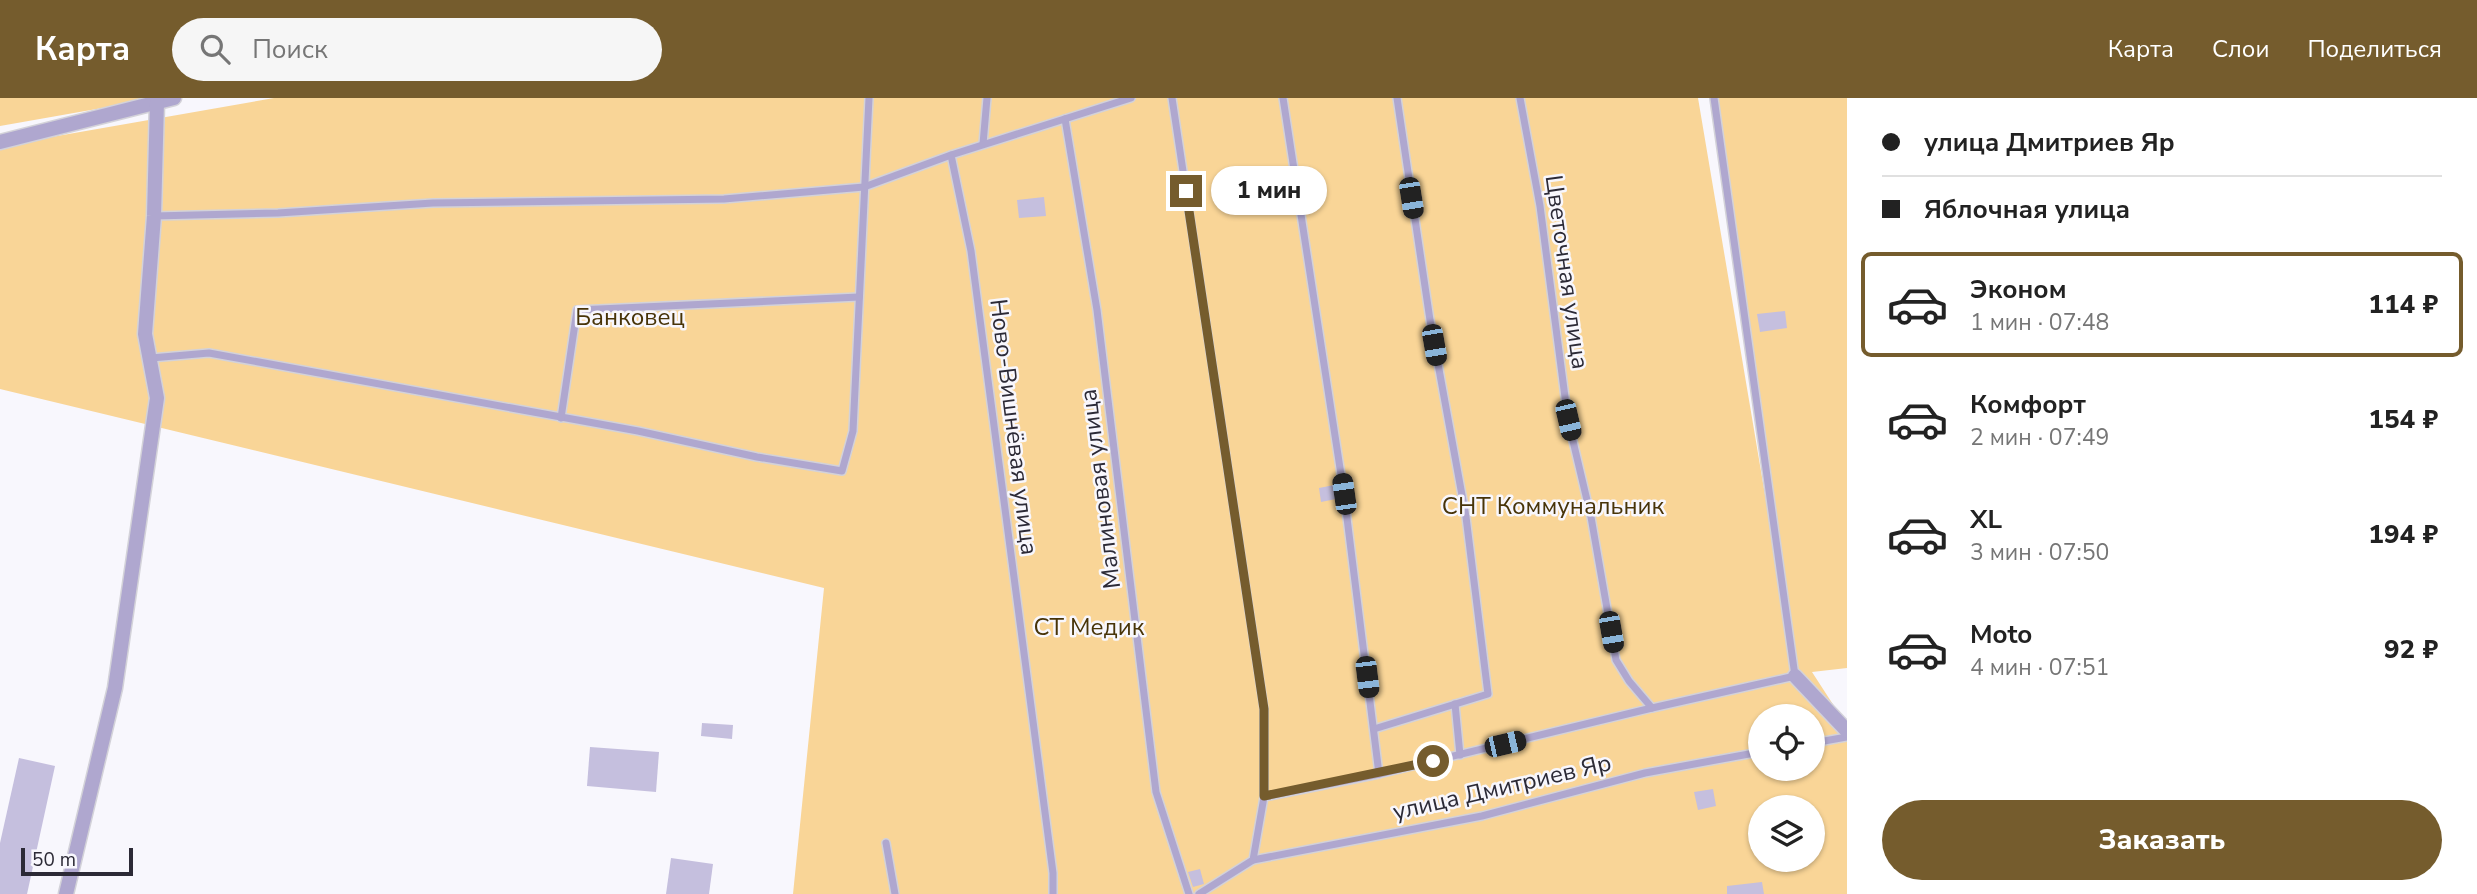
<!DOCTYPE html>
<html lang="ru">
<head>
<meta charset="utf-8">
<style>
  :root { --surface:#fff; --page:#f6f6f6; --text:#222; --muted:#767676; --line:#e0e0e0; --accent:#755c2d }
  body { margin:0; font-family:"Nunito Sans",sans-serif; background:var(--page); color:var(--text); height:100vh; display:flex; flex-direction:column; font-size:26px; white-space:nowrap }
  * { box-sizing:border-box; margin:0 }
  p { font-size:23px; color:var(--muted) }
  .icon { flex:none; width:38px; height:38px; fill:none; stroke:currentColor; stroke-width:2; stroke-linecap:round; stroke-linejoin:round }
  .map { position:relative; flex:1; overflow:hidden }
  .panel { display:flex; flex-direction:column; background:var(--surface); width:630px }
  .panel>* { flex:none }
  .hud { display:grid; align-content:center; height:154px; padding:0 35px; background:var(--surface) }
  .controls { position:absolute; left:1748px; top:606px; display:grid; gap:14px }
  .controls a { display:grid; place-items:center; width:77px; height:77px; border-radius:50%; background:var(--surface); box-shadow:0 2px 5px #0004; font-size:35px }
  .scale { position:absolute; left:21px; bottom:18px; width:112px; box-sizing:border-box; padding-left:7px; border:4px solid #2c2a36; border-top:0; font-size:19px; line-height:24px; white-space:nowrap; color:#2c2a36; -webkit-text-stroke:5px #f8f7fd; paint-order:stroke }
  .end { position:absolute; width:32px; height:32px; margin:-16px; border:9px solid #755c2d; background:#fff; box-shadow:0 0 0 4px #fff }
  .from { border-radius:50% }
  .bubble { position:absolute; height:49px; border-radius:24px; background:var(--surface); box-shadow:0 2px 5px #0004; font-size:23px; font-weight:800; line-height:49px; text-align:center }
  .car { position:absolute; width:21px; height:42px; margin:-21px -10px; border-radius:9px; box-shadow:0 0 5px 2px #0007; background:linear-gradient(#222 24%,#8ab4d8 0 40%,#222 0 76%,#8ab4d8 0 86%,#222 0) }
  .hud b { display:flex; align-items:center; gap:24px; height:66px; font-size:26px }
  .hud b+b { border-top:2px solid var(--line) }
  .hud i { width:18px; height:18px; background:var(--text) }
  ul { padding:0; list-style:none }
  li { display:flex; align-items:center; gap:21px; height:105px; margin:0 14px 10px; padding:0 21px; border:4px solid transparent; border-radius:10px }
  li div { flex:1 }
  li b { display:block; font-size:26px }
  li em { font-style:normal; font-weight:800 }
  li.on { border-color:var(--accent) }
  li>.icon { width:63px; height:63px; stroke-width:1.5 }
  .primary-button { display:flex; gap:14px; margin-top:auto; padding:14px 35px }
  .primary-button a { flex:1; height:80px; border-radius:42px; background:var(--accent); color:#fff; font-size:28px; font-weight:800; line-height:80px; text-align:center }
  header { display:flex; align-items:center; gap:42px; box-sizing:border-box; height:98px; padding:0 35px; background:var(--accent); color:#fff }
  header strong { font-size:33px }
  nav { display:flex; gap:38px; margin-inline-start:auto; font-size:24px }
  .search { width:490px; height:63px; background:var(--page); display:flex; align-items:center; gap:18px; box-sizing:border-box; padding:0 24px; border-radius:38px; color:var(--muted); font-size:26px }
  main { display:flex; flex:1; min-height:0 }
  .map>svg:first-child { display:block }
  .green { fill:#f9d597; fill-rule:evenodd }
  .building { fill:#c5bfde }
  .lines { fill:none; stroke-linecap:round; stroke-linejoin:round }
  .lane-casing { stroke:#d3d2d9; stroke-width:10 }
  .street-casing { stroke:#d3d2d9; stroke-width:17 }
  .lane { stroke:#afa7cf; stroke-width:7 }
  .street { stroke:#afa7cf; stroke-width:14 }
  .route { stroke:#755c2d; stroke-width:9 }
  .labels { text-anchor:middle; stroke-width:5; stroke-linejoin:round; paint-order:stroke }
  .street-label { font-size:24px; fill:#2c2a36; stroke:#f8f7fd }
  .park-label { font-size:24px; fill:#483408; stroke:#f8f7fd }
</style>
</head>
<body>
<header>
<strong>Карта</strong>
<div class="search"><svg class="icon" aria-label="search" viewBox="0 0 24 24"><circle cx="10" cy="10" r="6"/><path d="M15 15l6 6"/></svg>Поиск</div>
<nav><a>Карта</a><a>Слои</a><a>Поделиться</a></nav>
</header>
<main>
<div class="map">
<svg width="1847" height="796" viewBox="0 0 1847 796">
  <rect width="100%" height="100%" fill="#f8f7fd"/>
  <g class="green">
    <polygon points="0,0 159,0 0,28"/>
    <path d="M274,0H1698L1788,533L1712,0H1847V570L1812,574L1847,628V796H793L824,490L0,291V48ZM1760,618H1813V670H1760ZM1760,709H1813V761H1760Z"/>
  </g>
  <g class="building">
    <polygon points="1044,99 1046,118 1019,120 1017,102"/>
    <polygon points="1785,213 1787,230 1760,234 1757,216"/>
    <polygon points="1334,387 1336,401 1321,404 1319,390"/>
    <polygon points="702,625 733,627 732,641 701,638"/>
    <polygon points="590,649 659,654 656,694 587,688"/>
    <polygon points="19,660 55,668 27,796 0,796 0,745"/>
    <polygon points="1713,691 1716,708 1698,712 1694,694"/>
    <polygon points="671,760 713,766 709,796 666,796"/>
    <polygon points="1200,771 1204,786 1193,789 1188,774"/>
    <polygon points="1762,784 1764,796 1727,796 1727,788"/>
  </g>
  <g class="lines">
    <g class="lane-casing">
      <g id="lane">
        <polyline points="1172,0 1264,611 1264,699"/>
        <polyline points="1283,0 1344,396 1379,676"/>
        <polyline points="1520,0 1540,108 1568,322 1591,419 1616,562 1629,583 1652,610 1795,578 1714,0"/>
        <polyline points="1065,21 1097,212 1156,694 1189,796"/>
        <polyline points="983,46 987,0"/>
        <polyline points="154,118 278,115 433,105 724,101 864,89 951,57"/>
        <polyline points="151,260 209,255 638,333 757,359 842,373 853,333 869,0"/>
        <polyline points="561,320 577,212 859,199"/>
        <polyline points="1455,606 1460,657"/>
        <polyline points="1374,631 1488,596 1466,419 1430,222 1397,0"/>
        <polyline points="1813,645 1847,639"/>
        <polyline points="886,745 895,796"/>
        <polyline points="1253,762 1482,718 1645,675 1760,654"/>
        <polyline points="1053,796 1053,775 971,153 951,57 1131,0"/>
        <polyline points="1199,796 1253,762 1264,699 1379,676 1652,610"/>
      </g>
    </g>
    <g class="street-casing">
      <g id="street">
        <polyline points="0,44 174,0"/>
        <polyline points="1795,578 1847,633"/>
        <polyline points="66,796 115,590 157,300 145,236 154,118 157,4"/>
      </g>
    </g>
    <use href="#lane" class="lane"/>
    <use href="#street" class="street"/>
  </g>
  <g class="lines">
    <polyline class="route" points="1186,93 1264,611 1264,698 1433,663"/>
  </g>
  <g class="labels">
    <g class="street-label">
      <text transform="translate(1567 174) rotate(82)" y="8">Цветочная улица</text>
      <text transform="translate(1014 329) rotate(83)" y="8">Ново-Вишнёвая улица</text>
      <text transform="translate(1100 391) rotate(-97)" y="8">Малиновая улица</text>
      <text transform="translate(1502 689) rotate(-13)" y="8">улица Дмитриев Яр</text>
    </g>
    <g class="park-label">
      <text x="630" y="227">Банковец</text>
      <text x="1553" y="416">СНТ Коммунальник</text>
      <text x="1089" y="537">СТ Медик</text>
    </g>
  </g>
</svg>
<div class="controls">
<a><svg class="icon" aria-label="locate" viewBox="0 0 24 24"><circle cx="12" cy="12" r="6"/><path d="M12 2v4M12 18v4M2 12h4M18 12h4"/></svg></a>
<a><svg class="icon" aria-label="layers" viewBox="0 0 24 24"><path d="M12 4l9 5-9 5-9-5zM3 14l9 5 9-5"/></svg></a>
</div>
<div class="scale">50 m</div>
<i class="end from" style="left:1433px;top:663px"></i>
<i class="end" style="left:1186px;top:93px"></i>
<div class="bubble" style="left:1211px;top:68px;width:116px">1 мин</div>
<i class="car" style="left:1411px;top:100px;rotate:171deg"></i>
<i class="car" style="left:1434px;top:247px;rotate:170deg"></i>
<i class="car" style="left:1568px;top:322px;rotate:167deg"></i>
<i class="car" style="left:1344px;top:396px;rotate:352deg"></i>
<i class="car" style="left:1611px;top:534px;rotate:170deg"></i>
<i class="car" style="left:1367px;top:579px;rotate:173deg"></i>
<i class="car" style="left:1505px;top:646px;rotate:77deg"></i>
</div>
<section class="panel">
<div class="hud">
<b><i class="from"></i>улица Дмитриев Яр</b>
<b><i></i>Яблочная улица</b>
</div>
<ul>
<li class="on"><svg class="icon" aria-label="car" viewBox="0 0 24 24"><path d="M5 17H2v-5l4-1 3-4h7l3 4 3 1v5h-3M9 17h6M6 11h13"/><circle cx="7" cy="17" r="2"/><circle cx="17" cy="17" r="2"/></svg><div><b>Эконом</b><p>1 мин · 07:48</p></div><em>114 ₽</em></li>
<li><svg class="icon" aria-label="car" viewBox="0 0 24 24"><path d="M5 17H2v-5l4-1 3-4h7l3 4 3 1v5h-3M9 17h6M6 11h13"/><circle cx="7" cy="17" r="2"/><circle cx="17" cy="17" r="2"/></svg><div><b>Комфорт</b><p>2 мин · 07:49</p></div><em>154 ₽</em></li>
<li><svg class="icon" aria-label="car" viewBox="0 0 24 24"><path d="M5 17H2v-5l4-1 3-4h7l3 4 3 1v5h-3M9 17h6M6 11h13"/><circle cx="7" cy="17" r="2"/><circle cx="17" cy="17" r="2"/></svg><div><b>XL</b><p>3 мин · 07:50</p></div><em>194 ₽</em></li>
<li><svg class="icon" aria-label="car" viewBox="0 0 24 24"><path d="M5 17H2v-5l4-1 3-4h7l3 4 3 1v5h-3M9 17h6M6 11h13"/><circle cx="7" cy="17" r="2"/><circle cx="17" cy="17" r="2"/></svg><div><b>Moto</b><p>4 мин · 07:51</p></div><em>92 ₽</em></li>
</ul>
<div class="primary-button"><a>Заказать</a></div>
</section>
</main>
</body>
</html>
